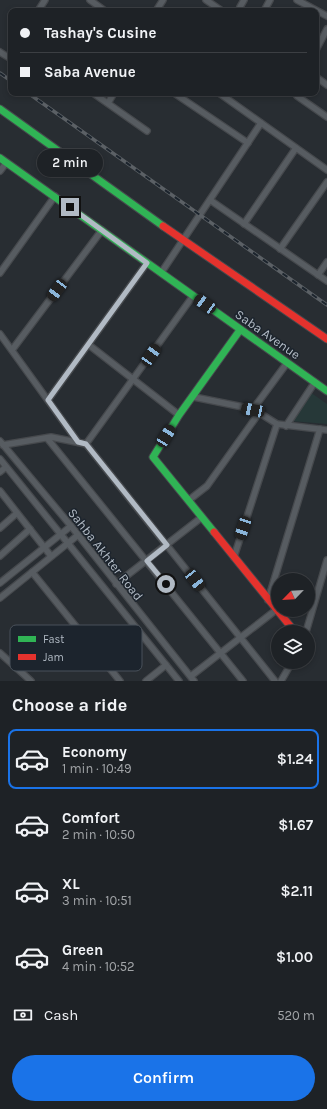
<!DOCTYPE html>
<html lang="en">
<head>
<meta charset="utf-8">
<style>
  :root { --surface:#1e2226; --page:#2b2f32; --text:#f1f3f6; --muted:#a1a4a7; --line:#3c3f43; --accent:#1a73e8 }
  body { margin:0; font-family:Karla,sans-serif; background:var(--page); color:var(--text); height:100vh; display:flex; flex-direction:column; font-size:15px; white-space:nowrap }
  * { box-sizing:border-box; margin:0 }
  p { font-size:13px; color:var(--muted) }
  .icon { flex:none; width:22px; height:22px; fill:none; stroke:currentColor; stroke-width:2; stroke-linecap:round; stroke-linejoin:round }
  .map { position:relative; height:681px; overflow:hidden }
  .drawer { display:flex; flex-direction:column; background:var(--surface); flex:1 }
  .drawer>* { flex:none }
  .hud { position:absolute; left:8px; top:8px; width:311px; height:88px; border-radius:8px; box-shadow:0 2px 6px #0003,0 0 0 1px var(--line); display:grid; align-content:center; height:88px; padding:0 12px; background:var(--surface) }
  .needle { width:26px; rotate:245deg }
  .tools { position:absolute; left:271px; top:573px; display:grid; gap:8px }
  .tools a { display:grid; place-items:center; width:44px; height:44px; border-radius:50%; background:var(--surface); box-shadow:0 2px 6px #0003,0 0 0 1px var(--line); font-size:20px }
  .end { position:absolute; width:18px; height:18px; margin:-9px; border:5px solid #b1bac4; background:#111; box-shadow:0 0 0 2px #111 }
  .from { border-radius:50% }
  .bubble { position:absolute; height:28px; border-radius:14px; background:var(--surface); box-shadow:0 2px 6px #0003,0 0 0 1px var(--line); font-size:13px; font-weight:600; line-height:28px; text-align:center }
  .car { position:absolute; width:12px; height:24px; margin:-12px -6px; border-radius:5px; box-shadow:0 0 3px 1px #0007; background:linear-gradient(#222 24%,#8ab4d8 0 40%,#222 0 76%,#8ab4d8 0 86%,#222 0) }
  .hud b { display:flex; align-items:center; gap:14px; height:38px; font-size:15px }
  .hud b+b { border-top:1px solid var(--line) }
  .hud i { width:10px; height:10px; background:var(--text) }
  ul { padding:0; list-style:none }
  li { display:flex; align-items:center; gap:12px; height:60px; margin:0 8px 6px; padding:0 4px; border:2px solid transparent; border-radius:8px }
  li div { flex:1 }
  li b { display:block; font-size:15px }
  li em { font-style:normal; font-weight:600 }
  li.active { border-color:var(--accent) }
  li>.icon { width:36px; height:36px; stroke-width:1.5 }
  h2 { padding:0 12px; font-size:18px; line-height:48px }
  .pay { display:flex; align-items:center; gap:10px; height:44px; padding:0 12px; font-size:15px }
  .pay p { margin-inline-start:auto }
  .action { display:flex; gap:8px; margin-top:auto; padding:8px 12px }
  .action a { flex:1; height:46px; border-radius:24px; background:var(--accent); color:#fff; font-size:16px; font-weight:600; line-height:46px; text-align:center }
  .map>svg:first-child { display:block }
  .green { fill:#263838 }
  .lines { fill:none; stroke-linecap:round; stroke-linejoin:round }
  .street-casing { stroke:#46494d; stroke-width:8 }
  .fast-casing { stroke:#46494d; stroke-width:9 }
  .jam-casing { stroke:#46494d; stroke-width:9 }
  .street { stroke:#575c61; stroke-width:5.5 }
  .fast { stroke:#30b455; stroke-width:7 }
  .jam { stroke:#e5322d; stroke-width:7 }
  .rail-casing { stroke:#5b6065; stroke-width:3.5 }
  .rail { stroke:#1c242d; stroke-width:2; stroke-dasharray:6; stroke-linecap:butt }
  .route { stroke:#b1bac4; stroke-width:5 }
  .labels { text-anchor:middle; stroke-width:3; stroke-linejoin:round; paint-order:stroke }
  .street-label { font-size:13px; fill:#b1bac4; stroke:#1c242d }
  .key { fill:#1c242d; stroke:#49515a; stroke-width:1 }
  .key-label { font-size:11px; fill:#b1bac4 }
</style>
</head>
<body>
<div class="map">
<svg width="327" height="681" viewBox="0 0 327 681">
  <rect width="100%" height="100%" fill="#282d32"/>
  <polygon class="green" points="310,392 327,404 327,424 291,421"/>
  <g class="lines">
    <g class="street-casing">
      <g id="street">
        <polyline points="90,0 105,11"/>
        <polyline points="206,0 222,11"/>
        <polyline points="297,0 327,16"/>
        <polyline points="240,7 244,0"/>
        <polyline points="38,11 45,0"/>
        <polyline points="156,11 163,0"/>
        <polyline points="264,11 270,0"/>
        <polyline points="316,50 327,29"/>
        <polyline points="0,52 11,59"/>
        <polyline points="316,77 327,85"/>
        <polyline points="93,93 147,131"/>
        <polyline points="174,93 248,143"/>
        <polyline points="219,93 327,170"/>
        <polyline points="297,96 327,117"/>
        <polyline points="108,103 114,93"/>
        <polyline points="0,171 6,163"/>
        <polyline points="210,200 327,281"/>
        <polyline points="244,224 296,148"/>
        <polyline points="280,249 327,182"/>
        <polyline points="0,273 55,196"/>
        <polyline points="161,273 261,123"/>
        <polyline points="318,275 327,262"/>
        <polyline points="0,334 78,442"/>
        <polyline points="89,345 179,415"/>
        <polyline points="12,350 102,230"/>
        <polyline points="194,397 253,409 277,424 327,430"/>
        <polyline points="48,400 147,263"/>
        <polyline points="253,409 287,363"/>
        <polyline points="286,426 315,382"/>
        <polyline points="47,438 243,681"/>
        <polyline points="0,441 71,526 194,681"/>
        <polyline points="86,444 275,681"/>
        <polyline points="3,445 51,437 86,444 193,296"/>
        <polyline points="0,459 179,681"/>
        <polyline points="0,472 6,467"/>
        <polyline points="0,491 51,556"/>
        <polyline points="189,500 207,486 259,413"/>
        <polyline points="0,528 17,513"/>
        <polyline points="0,556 30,529"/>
        <polyline points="234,557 277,424"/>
        <polyline points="32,572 120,681"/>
        <polyline points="0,583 71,526"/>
        <polyline points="116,584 202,517"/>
        <polyline points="0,598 78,535"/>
        <polyline points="268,600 320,429"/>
        <polyline points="306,632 327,560"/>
        <polyline points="0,653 31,681"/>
        <polyline points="191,676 276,610"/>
        <polyline points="146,681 166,665"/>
        <polyline points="281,681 292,662"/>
      </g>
    </g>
    <g class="fast-casing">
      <g id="fast">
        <polyline points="0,109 163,226"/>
        <polyline points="0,158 327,391"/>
        <polyline points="214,532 153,457 179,415 240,330"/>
      </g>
    </g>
    <g class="jam-casing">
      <g id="jam">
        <polyline points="163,226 327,339"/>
        <polyline points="214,532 295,632"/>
      </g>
    </g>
    <use href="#street" class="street"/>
    <use href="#fast" class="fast"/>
    <use href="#jam" class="jam"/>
    <g class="rail-casing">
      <g id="rail">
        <polyline points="0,73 11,81"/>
        <polyline points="28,93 327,305"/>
      </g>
    </g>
    <use href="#rail" class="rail"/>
  </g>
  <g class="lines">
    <polyline class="route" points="70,207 147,263 48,400 78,442 86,444 167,545 147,561 166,584"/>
  </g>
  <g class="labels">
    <g class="street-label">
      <text transform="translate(268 334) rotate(35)" y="5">Saba Avenue</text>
      <text transform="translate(106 554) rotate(52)" y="5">Sahba Akhter Road</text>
    </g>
  </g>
  <rect x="10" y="625" width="132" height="46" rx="6" class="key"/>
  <rect x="18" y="636" width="18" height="6" fill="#30b455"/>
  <rect x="18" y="654" width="18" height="6" fill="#e5322d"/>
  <g class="key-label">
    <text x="43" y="643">Fast</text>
    <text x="43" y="661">Jam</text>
  </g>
</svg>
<div class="tools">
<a><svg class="needle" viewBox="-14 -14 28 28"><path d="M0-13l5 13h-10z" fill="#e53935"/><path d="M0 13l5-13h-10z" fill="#a1a4a7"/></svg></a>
<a><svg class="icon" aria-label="layers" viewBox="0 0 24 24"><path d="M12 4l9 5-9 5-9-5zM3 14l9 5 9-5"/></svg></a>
</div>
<i class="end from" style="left:166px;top:584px"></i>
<i class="end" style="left:70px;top:207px"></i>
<div class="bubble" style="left:37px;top:149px;width:66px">2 min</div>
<i class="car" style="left:57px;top:290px;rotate:217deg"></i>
<i class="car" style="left:205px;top:304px;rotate:306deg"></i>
<i class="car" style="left:151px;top:355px;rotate:35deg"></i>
<i class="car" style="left:253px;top:410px;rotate:282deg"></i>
<i class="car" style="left:166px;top:436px;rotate:32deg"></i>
<i class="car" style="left:243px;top:528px;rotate:198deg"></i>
<i class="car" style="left:195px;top:580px;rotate:142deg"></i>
<div class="hud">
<b><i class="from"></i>Tashay's Cusine</b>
<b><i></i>Saba Avenue</b>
</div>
</div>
<section class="drawer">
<h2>Choose a ride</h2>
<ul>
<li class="active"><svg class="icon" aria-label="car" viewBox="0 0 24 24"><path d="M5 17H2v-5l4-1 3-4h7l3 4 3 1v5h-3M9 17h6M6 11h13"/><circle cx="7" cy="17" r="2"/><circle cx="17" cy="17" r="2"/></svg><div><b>Economy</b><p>1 min · 10:49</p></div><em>$1.24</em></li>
<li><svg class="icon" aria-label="car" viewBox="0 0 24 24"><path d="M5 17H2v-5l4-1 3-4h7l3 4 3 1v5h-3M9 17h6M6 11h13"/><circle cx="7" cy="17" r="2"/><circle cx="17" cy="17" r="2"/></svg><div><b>Comfort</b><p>2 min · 10:50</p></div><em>$1.67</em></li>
<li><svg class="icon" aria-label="car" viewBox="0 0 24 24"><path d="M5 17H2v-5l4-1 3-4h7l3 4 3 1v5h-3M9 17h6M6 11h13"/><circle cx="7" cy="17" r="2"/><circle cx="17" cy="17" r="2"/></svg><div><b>XL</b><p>3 min · 10:51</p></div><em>$2.11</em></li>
<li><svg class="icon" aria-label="car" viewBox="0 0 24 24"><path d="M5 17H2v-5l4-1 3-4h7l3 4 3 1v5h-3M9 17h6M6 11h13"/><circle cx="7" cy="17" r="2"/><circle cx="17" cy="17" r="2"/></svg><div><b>Green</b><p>4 min · 10:52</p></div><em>$1.00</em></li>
</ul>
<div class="pay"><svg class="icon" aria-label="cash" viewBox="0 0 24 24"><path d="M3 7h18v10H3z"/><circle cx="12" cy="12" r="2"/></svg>Cash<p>520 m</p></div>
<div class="action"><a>Confirm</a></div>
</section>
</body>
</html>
